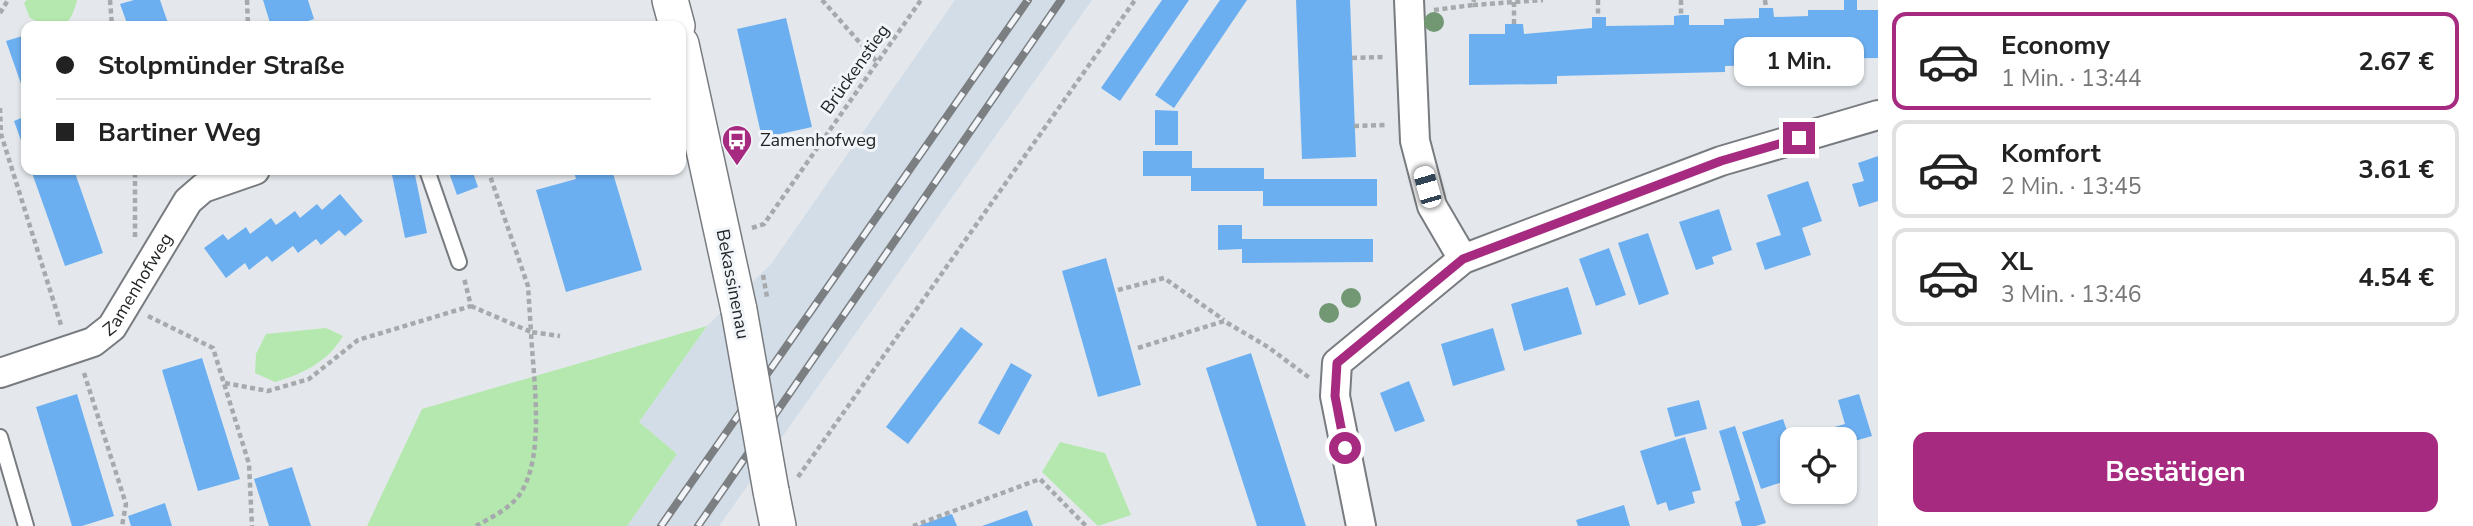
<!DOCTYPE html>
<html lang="de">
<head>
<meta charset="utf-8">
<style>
  :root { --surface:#fff; --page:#f2f2f2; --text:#222; --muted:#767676; --line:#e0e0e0; --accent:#a62b80 }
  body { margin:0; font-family:"Nunito Sans",sans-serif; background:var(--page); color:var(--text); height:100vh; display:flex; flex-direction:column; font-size:26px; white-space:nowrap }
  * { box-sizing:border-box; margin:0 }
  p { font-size:23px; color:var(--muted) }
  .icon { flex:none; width:38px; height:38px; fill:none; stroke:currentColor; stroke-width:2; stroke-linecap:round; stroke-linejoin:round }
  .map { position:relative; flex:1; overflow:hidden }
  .details { display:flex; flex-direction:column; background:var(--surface); width:595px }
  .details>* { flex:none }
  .guide { position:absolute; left:21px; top:21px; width:665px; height:154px; border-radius:14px; box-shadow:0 2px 5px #0004; display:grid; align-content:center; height:154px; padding:0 35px; background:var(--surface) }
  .fabs { position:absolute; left:1780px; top:427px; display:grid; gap:14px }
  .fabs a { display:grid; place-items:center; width:77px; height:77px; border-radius:14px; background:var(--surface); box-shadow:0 2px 5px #0004; font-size:35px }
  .end { position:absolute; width:32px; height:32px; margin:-16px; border:9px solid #a62b80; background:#fff; box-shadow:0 0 0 4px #fff }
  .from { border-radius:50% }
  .bubble { position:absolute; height:49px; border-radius:14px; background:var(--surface); box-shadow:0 2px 5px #0004; font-size:23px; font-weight:700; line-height:49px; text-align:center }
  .car { position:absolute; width:21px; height:42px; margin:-21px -10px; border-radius:9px; box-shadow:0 0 5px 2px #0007; background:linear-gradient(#fff 24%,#345 0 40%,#fff 0 76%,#345 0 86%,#fff 0) }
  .guide b { display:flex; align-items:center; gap:24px; height:66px; font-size:26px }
  .guide b+b { border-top:2px solid var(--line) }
  .guide i { width:18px; height:18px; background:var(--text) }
  ul { padding:12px 0 0; list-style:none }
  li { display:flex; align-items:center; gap:21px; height:98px; margin:0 14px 10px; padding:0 21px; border:4px solid var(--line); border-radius:14px }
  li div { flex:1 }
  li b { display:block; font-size:26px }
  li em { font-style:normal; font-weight:700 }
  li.on { border-color:var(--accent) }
  li>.icon { width:63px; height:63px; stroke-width:1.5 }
  .action { display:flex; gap:14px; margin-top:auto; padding:14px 35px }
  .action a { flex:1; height:80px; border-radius:14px; background:var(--accent); color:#fff; font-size:28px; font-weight:700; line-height:80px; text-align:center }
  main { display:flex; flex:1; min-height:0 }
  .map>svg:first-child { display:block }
  .built { fill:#d3dde7 }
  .green { fill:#b4e8ae }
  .building { fill:#6caff1 }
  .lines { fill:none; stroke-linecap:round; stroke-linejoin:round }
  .service-casing { stroke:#787b7f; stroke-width:18 }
  .minor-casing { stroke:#787b7f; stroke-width:32 }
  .tertiary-casing { stroke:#787b7f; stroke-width:38 }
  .path { stroke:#a6aaad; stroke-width:4.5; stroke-dasharray:5 3.5; stroke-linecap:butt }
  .service { stroke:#fff; stroke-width:14 }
  .minor { stroke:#fff; stroke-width:28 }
  .tertiary { stroke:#fff; stroke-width:35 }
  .rail-casing { stroke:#7c7f81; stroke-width:8 }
  .rail { stroke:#f1f5f9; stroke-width:5; stroke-dasharray:16; stroke-linecap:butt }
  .tertiary-bridge-casing { stroke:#787b7f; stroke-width:38; stroke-linecap:butt }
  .path-bridge { stroke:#a6aaad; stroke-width:4.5; stroke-dasharray:5 3.5; stroke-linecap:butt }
  .tertiary-bridge { stroke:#fff; stroke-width:35 }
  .tree { fill:#729773 }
  .route { stroke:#a62b80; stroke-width:9 }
  .labels { text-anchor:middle; stroke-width:6; stroke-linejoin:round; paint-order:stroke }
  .street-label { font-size:18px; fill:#1f2122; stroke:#f1f5f9 }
  .poi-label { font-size:18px; fill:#1f2122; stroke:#f1f5f9; text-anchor:start }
</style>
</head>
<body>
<main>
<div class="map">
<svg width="1878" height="526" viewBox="0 0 1878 526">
  <rect width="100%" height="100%" fill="#e4e8ec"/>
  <polygon class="built" points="955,0 1092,0 719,526 627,526 677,454 639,422 707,326 771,264"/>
  <g class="green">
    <path d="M27,0H77C69,32 57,31 30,18L24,3Z"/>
    <polygon points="707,326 639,422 677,454 627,526 367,526 422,409"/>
    <path d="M326,328L343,336C327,362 305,373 275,382L255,373L256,354L266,334Z"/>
    <polygon points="1060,442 1105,453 1131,515 1098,526 1042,472"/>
  </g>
  <g class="building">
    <polygon points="134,0 160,0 169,26 128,26 120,4"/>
    <polygon points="263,0 308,0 314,19 293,26 271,26"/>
    <polygon points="1162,0 1189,0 1120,101 1101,88"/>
    <polygon points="1220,0 1247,0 1174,108 1155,95"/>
    <polygon points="1296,0 1350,0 1356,157 1302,159"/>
    <polygon points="1844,0 1857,0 1857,10 1878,10 1878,58 1809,59 1809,64 1725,66 1725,72 1557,76 1557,84 1469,85 1469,34 1505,34 1505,24 1523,24 1524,34 1592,28 1592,17 1606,17 1606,26 1674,25 1674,16 1681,15 1689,15 1689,25 1724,25 1724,19 1759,18 1759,8 1773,8 1774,17 1808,16 1808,10 1844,10"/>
    <polygon points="786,18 812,127 762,138 737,29"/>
    <polygon points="26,35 26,98 6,41"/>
    <polygon points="1155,110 1178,111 1178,145 1155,145"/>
    <polygon points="26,116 26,154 14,121"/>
    <polygon points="1143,151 1192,151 1192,168 1264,168 1264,179 1377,179 1377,206 1263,206 1263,191 1191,191 1191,176 1143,176"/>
    <polygon points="1878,156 1878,201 1859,207 1852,184 1864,181 1858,163"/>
    <polygon points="31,170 74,170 103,253 65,266"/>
    <polygon points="391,170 414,170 427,233 405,238"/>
    <polygon points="448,170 472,170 478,187 457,195"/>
    <polygon points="582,170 612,170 642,270 566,292 536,190 576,179 574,172"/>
    <polygon points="1808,181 1822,221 1802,228 1811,255 1765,270 1756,243 1781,235 1767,195"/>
    <polygon points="340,194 363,221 345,236 339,230 321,245 316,239 298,253 293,246 272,262 267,256 249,270 245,263 226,278 204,248 223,234 228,240 246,227 250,234 271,218 276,225 295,211 300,218 317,204 322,210"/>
    <polygon points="1719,209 1732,250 1712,257 1714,264 1696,270 1679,222"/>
    <polygon points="1218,225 1242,225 1242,239 1373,239 1373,262 1242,263 1242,249 1218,250"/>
    <polygon points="1648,233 1669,294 1639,305 1618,243"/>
    <polygon points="1609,248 1626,295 1596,306 1579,259"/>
    <polygon points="1106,258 1141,385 1098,397 1062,271"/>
    <polygon points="1568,287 1582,334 1524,351 1511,304"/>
    <polygon points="961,327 983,344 908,444 886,427"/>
    <polygon points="1493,328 1505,370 1453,386 1441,344"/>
    <polygon points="1251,353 1271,416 1306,526 1257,526 1206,368"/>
    <polygon points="202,358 240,479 198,491 162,370"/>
    <polygon points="1011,363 1032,375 999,435 978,423"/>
    <polygon points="1409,381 1425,421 1395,432 1380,393"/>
    <polygon points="77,394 114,516 82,526 72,526 36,407"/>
    <polygon points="1859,394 1872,436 1844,444 1844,439 1834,439 1831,428 1845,424 1838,400"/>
    <polygon points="1699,400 1707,429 1675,437 1667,408"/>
    <polygon points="1783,419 1792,446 1792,479 1761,489 1742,432"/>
    <polygon points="1735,426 1766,523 1756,526 1742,526 1735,502 1740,500 1719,431"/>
    <polygon points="1685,437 1701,490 1692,492 1695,503 1669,511 1666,502 1657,505 1640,451"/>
    <polygon points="292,467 311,526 269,526 254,479"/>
    <polygon points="165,503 172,526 131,526 128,516"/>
    <polygon points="1624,505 1630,526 1578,526 1576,520"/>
    <polygon points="1027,510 1033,526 982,526"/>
    <polygon points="952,514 957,526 918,526"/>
  </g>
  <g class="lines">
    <g class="service-casing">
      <g id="service">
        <polyline points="427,170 459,262"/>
        <polyline points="0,437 26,526"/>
      </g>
    </g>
    <g class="minor-casing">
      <g id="minor">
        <polyline points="1409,0 1415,141 1432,206 1463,259"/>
        <path id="s1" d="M0,373L93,342L112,327L188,201L203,188L255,170"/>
        <polyline points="1361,526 1335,396 1337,363 1463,259 1721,161 1878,115"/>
      </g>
    </g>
    <g class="tertiary-casing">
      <g id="tertiary">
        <polyline points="670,0 677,26"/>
        <polyline points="681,44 739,310"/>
        <polyline points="771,491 778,526"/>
      </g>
    </g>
    <g class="path">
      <polyline points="110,0 112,26"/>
      <polyline points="247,0 248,26"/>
      <polyline points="822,0 877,62"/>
      <polyline points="1598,0 1598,17"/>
      <polyline points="1681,0 1681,15"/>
      <polyline points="1765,0 1766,8"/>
      <polyline points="1514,2 1514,24"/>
      <polyline points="1473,5 1543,0"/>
      <polyline points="1434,10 1473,5 1474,0"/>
      <polyline points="0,13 8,0"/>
      <polyline points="1352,58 1386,57"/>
      <polyline points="0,108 1,134 61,325"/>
      <polyline points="1354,126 1388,125"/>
      <polyline points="752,228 764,224 921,0"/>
      <polyline points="135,237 135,170"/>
      <polyline points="1118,290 1164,278 1224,320"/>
      <polyline points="471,306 531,332 528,286 488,170"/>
      <polyline points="148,316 213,348 249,464 252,526"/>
      <polyline points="1138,348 1224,321 1268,347 1311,379"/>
      <polyline points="84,373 126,504 122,526"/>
      <polyline points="225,383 268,391 309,379 358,340 471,306 464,278"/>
      <polyline points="798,477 1135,0"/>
      <path d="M476,526C490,518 511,508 520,494C546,455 533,377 531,332L560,336"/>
      <polyline points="913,526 1040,479 1086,526"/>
    </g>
    <use href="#service" class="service"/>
    <use href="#minor" class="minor"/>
    <use href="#tertiary" class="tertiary"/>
    <g class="rail-casing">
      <g id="rail">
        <polyline points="661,526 1028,0"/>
        <polyline points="698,526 1061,0"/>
      </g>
    </g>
    <use href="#rail" class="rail"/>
    <g class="tertiary-bridge-casing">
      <polyline id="tertiary-bridge" points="739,310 771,491"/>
    </g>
    <polyline class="path-bridge" points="763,275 767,297"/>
    <use href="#tertiary-bridge" class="tertiary-bridge"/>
  </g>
  <g class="tree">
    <circle cx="1434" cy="22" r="10"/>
    <circle cx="1351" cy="298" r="10"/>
    <circle cx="1329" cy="313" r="10"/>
  </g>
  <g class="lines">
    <polyline class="route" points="1345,448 1335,396 1337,363 1463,259 1721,161 1799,138"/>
  </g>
  <defs>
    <g id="bus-pin" transform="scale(1.575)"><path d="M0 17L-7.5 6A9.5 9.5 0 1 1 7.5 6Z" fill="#a62b80" stroke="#f1f5f9"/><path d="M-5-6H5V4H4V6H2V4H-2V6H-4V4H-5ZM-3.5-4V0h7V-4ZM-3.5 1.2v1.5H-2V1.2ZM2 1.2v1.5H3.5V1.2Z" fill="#fff"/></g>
  </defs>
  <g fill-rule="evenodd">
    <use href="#bus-pin" x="737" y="140"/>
  </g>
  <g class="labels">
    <g class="street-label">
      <text transform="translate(855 69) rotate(-55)" y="6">Brückenstieg</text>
      <text dy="6" stroke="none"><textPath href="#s1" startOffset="172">Zamenhofweg</textPath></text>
      <text transform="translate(733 284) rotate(79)" y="6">Bekassinenau</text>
    </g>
    <g class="poi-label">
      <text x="760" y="146">Zamenhofweg</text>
    </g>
  </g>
</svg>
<div class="fabs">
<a><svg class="icon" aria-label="locate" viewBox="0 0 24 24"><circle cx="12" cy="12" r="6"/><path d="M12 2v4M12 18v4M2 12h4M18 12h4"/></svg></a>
</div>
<i class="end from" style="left:1345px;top:448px"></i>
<i class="end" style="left:1799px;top:138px"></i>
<div class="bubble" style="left:1734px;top:37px;width:130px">1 Min.</div>
<i class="car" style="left:1427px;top:187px;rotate:344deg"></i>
<div class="guide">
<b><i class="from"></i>Stolpmünder Straße</b>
<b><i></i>Bartiner Weg</b>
</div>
</div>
<section class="details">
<ul>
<li class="on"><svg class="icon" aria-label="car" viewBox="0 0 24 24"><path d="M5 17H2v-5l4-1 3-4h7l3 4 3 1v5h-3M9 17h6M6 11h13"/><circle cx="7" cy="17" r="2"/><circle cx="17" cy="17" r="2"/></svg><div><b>Economy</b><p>1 Min. · 13:44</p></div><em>2.67 €</em></li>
<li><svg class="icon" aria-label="car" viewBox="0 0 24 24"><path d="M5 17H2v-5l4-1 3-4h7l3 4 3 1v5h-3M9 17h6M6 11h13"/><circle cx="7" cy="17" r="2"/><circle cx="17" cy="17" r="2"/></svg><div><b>Komfort</b><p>2 Min. · 13:45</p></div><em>3.61 €</em></li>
<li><svg class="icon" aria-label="car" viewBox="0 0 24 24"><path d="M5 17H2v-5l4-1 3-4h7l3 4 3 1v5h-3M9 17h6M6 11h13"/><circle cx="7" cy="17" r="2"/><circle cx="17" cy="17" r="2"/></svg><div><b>XL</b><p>3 Min. · 13:46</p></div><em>4.54 €</em></li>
</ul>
<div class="action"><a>Bestätigen</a></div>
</section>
</main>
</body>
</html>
